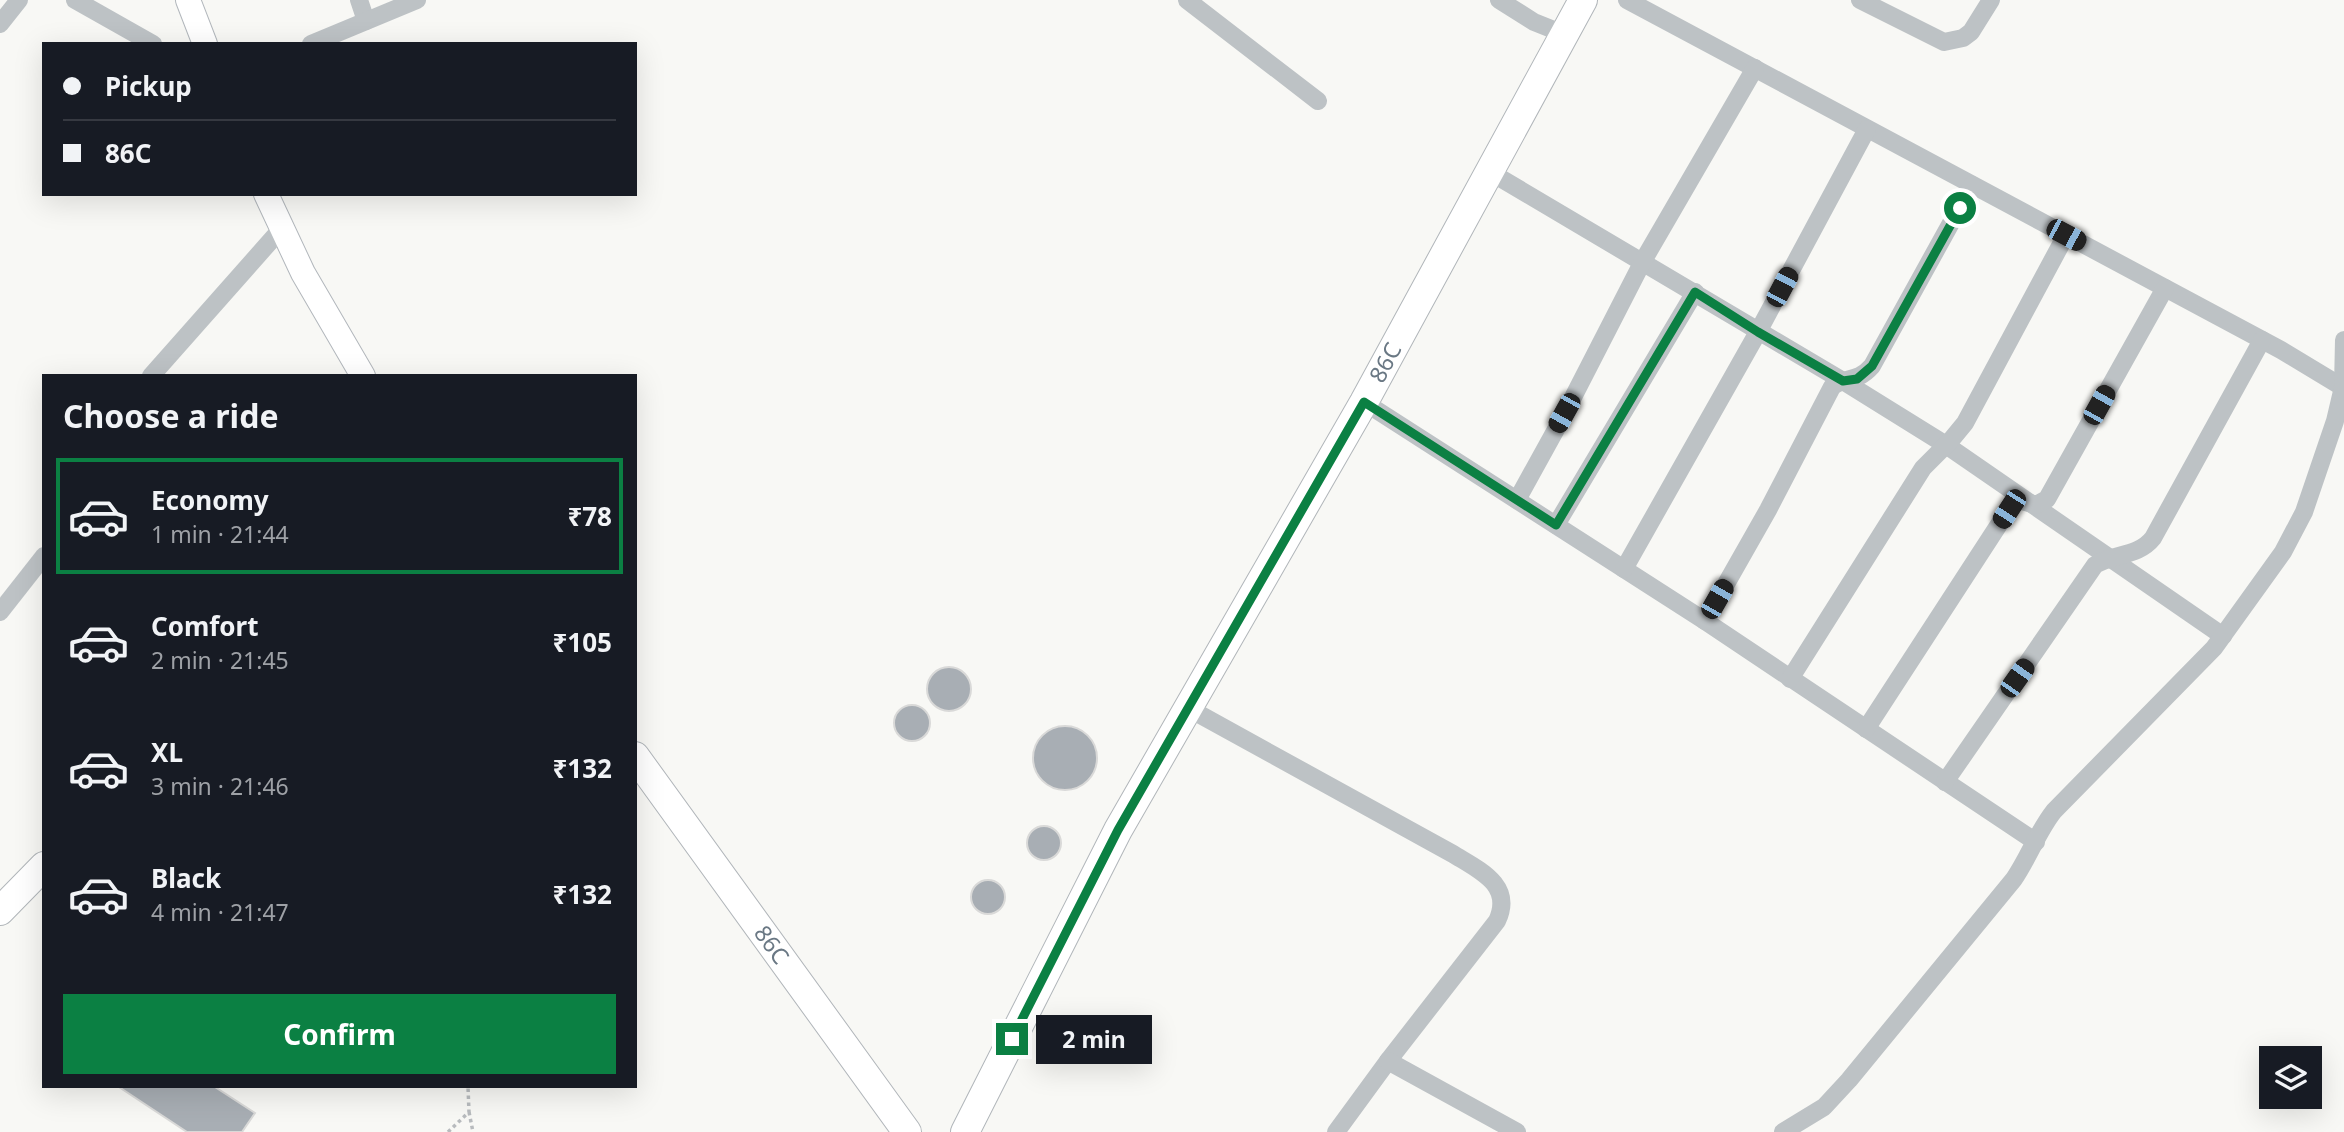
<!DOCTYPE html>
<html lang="en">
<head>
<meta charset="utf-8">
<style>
  :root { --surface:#171b24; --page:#20242c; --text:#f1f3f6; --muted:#9ea1a6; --line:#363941; --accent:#0b8043 }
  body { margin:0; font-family:"Noto Sans",sans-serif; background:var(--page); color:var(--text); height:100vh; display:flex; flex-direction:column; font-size:26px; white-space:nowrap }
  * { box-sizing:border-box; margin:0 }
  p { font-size:23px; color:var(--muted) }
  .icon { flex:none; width:38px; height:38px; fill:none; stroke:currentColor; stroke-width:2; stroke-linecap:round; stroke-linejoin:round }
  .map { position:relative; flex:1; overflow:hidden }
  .side { position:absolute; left:42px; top:374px; width:595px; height:714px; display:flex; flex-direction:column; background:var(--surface); border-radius:0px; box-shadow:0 7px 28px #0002 }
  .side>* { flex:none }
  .guide { position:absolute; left:42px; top:42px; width:595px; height:154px; border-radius:0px; box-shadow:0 7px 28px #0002; display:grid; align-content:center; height:154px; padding:0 21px; background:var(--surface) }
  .fabs { position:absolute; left:2259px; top:1046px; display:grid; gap:14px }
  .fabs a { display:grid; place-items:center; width:63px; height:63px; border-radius:0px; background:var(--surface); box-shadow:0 7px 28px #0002; font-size:35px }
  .end { position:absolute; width:32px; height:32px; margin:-16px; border:9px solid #0b8043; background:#fff; box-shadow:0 0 0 4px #fff }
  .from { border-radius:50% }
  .bubble { position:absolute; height:49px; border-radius:0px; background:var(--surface); box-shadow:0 7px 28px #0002; font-size:23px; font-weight:700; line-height:49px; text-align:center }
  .car { position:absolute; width:21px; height:42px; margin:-21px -10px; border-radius:9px; box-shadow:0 0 5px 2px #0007; background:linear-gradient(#222 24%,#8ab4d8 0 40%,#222 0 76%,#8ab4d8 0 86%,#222 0) }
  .guide b { display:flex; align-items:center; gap:24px; height:66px; font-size:26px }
  .guide b+b { border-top:2px solid var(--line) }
  .guide i { width:18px; height:18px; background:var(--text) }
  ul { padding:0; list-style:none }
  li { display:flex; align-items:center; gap:21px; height:116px; margin:0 14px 10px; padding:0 7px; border:4px solid transparent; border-radius:0px }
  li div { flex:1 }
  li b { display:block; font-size:26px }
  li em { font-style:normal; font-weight:700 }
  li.on { border-color:var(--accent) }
  li>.icon { width:63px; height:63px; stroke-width:1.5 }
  h2 { padding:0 21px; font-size:32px; line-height:84px }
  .primary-button { display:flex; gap:14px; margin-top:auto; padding:14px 21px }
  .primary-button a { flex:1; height:80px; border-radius:0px; background:var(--accent); color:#fff; font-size:28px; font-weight:700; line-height:80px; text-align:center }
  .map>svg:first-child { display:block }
  .building { fill:#a8aeb4; stroke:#d9d9d8; stroke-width:2 }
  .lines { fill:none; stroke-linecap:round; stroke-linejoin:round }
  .secondary-casing { stroke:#b2b7bc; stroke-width:26 }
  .primary-casing { stroke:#b1b6ba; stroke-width:30 }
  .path { stroke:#b8bbbe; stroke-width:3.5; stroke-dasharray:3.5 3.5; stroke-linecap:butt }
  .street { stroke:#bdc2c5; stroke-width:18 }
  .secondary { stroke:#fff; stroke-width:24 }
  .primary { stroke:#fff; stroke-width:28 }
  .route { stroke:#0b8043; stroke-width:9 }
  .labels { text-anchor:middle; stroke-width:7; stroke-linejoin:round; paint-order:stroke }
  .street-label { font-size:23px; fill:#6a7884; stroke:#fff }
</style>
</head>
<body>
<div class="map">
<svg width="2344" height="1132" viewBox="0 0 2344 1132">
  <rect width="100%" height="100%" fill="#f8f8f5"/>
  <g class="building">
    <circle cx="949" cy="689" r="22"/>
    <circle cx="912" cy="723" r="18"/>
    <circle cx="1065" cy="758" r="32"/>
    <circle cx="1044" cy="843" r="17"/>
    <circle cx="988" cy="897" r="17"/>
    <polygon points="119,1087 215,1087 255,1113 242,1132 187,1132"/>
  </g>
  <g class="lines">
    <g class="secondary-casing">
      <g id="secondary">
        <polyline points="188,0 205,44"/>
        <polyline points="266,194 303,273 363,376"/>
      </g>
    </g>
    <g class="primary-casing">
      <g id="primary">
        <path id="s1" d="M635,756L907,1132"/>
        <polyline points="0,911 44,866"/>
        <path id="s2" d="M965,1132L1118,830L1364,402L1583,0"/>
      </g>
    </g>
    <g class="path">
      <polyline points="469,1112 473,1132"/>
      <polyline points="448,1132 469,1112 468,1087"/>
    </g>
    <g class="street">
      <polyline points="75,0 153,44"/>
      <polyline points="359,0 366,21"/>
      <polyline points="1187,0 1318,101"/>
      <polyline points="1499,0 1534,22 1564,34"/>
      <polyline points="1627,0 2281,350 2344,388"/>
      <polyline points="1860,0 1944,42 1963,38 1971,32 1991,0"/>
      <polyline points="0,24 19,0"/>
      <polyline points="311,44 417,0"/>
      <polyline points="1490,172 1843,381 1946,445 2223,636"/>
      <polyline points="151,376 282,228"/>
      <polyline points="1364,402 1705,621 2036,842"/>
      <polyline points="1517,500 1565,413 1643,261 1755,68"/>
      <polyline points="1556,525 1695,292"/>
      <polyline points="1624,569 1758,332 1867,129"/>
      <polyline points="0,612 44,556"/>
      <path d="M1705,621L1768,510L1832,387C1847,375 1856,384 1872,366L1972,185"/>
      <polyline points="1790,679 1923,468 1951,440 1965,423 2066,235"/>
      <path d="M1188,708L1453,854C1479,870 1514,885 1497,921L1388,1061L1336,1132"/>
      <polyline points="1866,729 2009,509 2019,500 2036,505 2047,499 2165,288"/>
      <path d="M1945,782L2095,565C2114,553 2138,557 2153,538L2262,340"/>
      <polyline points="1388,1061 1517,1132"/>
      <path d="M1783,1132L1824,1107L1849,1080L2014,879C2029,857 2038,831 2054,811L2214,648L2283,552L2304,512L2335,421L2343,387L2344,340"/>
    </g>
    <use href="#secondary" class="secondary"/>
    <use href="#primary" class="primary"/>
  </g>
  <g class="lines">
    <polyline class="route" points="1012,1039 1118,830 1364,402 1556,525 1695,292 1758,332 1843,381 1857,379 1872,366 1960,208"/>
  </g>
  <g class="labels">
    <g class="street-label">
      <text dy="8" stroke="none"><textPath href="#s2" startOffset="877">86C</textPath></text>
      <text dy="8" stroke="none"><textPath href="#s1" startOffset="233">86C</textPath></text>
    </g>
  </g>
</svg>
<div class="fabs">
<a><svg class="icon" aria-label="layers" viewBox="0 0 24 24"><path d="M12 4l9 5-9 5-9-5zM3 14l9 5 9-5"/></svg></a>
</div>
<i class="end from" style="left:1960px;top:208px"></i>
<i class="end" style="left:1012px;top:1039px"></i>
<div class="bubble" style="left:1036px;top:1015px;width:116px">2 min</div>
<i class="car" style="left:2066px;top:235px;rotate:118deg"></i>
<i class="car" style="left:1782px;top:287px;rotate:28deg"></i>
<i class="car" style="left:2099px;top:405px;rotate:29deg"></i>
<i class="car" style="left:1564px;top:413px;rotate:209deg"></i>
<i class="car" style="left:2009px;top:509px;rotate:213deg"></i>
<i class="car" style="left:1717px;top:599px;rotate:30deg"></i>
<i class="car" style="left:2017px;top:678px;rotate:35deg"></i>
<div class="guide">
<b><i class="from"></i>Pickup</b>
<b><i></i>86C</b>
</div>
<section class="side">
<h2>Choose a ride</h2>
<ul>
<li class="on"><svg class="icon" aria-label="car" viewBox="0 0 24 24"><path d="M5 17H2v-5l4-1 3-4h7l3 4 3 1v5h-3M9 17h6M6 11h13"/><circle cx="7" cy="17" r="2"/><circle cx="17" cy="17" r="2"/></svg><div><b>Economy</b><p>1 min · 21:44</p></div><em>₹78</em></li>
<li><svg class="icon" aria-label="car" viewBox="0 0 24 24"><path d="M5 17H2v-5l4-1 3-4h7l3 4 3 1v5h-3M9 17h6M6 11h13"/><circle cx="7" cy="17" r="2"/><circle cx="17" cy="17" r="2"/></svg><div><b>Comfort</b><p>2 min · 21:45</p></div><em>₹105</em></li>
<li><svg class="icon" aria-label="car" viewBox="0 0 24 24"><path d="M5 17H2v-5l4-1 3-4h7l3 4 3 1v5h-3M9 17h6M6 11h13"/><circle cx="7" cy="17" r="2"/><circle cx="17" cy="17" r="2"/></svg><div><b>XL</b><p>3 min · 21:46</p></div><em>₹132</em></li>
<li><svg class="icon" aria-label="car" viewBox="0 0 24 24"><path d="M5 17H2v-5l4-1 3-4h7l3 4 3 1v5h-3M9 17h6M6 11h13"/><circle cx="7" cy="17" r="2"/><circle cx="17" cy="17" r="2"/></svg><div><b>Black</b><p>4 min · 21:47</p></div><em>₹132</em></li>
</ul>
<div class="primary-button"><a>Confirm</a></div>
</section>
</div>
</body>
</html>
